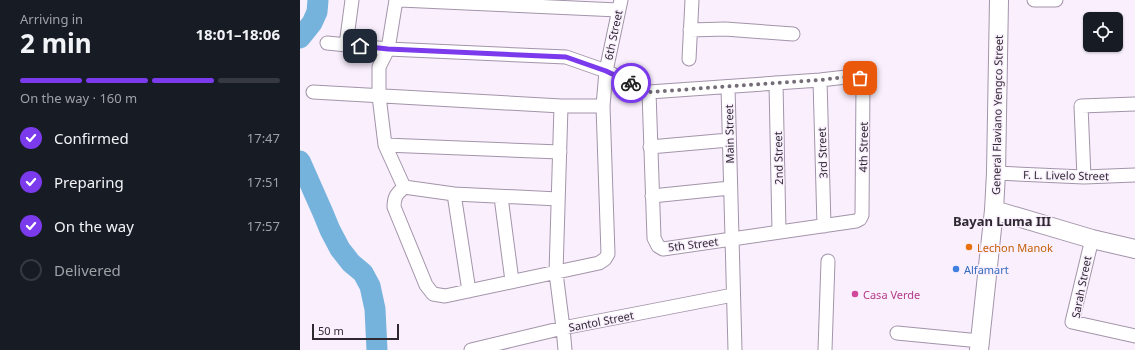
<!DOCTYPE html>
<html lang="en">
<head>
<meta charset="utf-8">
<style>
	:root { --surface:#171b24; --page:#242831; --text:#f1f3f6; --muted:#9ea1a6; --line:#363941; --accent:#7c3aed }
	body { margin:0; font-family:"Noto Sans",sans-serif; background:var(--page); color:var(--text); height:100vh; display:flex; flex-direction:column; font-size:15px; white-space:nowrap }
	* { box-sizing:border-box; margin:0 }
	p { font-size:13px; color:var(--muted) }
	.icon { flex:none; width:22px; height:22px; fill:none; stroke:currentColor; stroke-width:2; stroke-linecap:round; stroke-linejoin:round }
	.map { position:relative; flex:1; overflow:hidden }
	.details { display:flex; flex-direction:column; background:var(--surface); width:300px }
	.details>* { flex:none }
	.buttons { position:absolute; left:783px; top:12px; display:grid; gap:8px }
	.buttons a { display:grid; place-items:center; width:40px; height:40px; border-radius:6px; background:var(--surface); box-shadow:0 1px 3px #0004; font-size:20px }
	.scale { position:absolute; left:12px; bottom:10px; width:87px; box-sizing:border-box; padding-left:4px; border:2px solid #2e2831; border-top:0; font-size:11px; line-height:14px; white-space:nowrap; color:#2e2831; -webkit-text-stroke:3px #f9effd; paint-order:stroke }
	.pin { position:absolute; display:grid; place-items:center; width:34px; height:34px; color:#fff; margin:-17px; border-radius:8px; box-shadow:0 2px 6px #0006 }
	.courier { position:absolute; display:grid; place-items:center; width:40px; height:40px; margin:-20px; border:3px solid #7c3aed; border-radius:50%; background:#fff; color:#222; box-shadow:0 1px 5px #0007 }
	.head em { font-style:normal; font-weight:700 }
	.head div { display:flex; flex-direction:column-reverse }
	.head { display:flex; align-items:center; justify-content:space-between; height:68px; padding:0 20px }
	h1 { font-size:26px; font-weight:700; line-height:30px }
	.bar { display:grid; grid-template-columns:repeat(4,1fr); gap:6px 4px; align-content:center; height:48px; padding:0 20px }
	.bar i { height:5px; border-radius:3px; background:var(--line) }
	.bar .selected { background:var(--accent) }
	.bar p { grid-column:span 4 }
	ol { padding:0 20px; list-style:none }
	li { display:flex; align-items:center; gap:12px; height:44px }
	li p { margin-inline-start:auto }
	li .icon { padding:4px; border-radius:50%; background:var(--accent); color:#fff; stroke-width:4 }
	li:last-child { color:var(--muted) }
	li i { width:22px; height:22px; border:2px solid var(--line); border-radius:50% }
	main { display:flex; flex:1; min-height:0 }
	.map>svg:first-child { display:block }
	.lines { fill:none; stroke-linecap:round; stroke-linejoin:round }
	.river { stroke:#75b3dd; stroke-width:21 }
	.street-casing { stroke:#a394aa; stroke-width:15 }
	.secondary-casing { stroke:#a394aa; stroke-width:20 }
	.street { stroke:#fff; stroke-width:13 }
	.secondary { stroke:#fff; stroke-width:18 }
	.done { stroke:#756e78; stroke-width:4; stroke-dasharray:0 7.2 }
	.route { stroke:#7c3aed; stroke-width:5 }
	.food-dot { fill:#e8710a; stroke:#f9effd; stroke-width:1.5 }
	.shop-dot { fill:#3f7fe0; stroke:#f9effd; stroke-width:1.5 }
	.hotel-dot { fill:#d1479c; stroke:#f9effd; stroke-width:1.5 }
	.labels { text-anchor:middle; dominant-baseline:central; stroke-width:3; stroke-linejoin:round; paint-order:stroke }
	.street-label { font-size:11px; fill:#2e2831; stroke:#f9effd }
	.food-label { font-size:11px; fill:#c56008; stroke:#f9effd; text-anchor:start }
	.shop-label { font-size:11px; fill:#366cbe; stroke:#f9effd; text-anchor:start }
	.hotel-label { font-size:11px; fill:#b23c85; stroke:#f9effd; text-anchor:start }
	.quarter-label { font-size:13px; font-weight:bold; fill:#2e2831; stroke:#f9effd }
</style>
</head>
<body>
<main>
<section class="details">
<div class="head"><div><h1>2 min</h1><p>Arriving in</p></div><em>18:01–18:06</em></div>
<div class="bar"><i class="selected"></i><i class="selected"></i><i class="selected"></i><i></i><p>On the way · 160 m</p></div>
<ol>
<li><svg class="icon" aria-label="check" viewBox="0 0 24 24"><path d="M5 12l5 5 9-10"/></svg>Confirmed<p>17:47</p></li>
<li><svg class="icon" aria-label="check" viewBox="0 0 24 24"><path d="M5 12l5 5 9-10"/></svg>Preparing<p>17:51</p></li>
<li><svg class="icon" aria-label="check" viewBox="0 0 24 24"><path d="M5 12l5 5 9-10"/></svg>On the way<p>17:57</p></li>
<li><i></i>Delivered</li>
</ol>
</section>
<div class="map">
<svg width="835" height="350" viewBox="0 0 835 350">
	<rect width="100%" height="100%" fill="#f9effd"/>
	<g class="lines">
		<path class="river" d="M0 38 12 23 17 12 18 0
			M0 161 23 213 30 230 40 249 51 263 63 273 70 286 75 309 77 350"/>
		<g class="street-casing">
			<path id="street" d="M96 0 88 49 79 67V96L85 145 104 187 154 194 258 199
				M100 0 318 10
				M734 0H756
				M390 30 425 29 493 34
				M27 43 88 49 266 57 306 71 349 92 520 80 555 76 560 78 563 84 562 215 560 219 556 221 363 249 358 246 354 238 349 92
				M46 45 52 0
				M389 59 392 0
				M520 80 524 226
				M476 83 479 232
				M428 87 435 350
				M13 92 261 106H303
				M261 106 256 273 263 328 265 350
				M85 145 260 152
				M350 147 429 140
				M696 173 784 177 835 175
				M784 177 781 106 835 104
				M104 187C97 194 94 196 94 207L126 285 133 294 145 296 299 263 305 259 308 254 303 106 306 71 321 0
				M154 194 169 291
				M352 196 430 188
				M201 197 212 281
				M792 239 772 322 835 336
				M597 333 680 341
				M171 350 263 328 433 295
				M525 350 528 261"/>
		</g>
		<g class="secondary-casing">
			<path id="secondary" d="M694 210 792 239 835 249
				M679 350 694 210 696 173 699 0"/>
		</g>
		<use href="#street" class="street"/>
		<use href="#secondary" class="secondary"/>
	</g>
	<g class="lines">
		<path class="done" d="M331 83 349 92 520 80 555 76 560 78"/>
		<path class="route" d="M60 46 88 49 266 57 306 71 331 83"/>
	</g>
	<circle class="food-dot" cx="669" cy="247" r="4"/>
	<circle class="shop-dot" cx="656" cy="269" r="4"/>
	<circle class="hotel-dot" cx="555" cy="294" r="4"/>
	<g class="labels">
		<g class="street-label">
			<text transform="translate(313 35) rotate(-78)">6th Street</text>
			<text transform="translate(697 115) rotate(-89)">General Flaviano Yengco Street</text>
			<text transform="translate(429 134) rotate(-91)">Main Street</text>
			<text transform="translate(563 147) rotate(-89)">4th Street</text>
			<text transform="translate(522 153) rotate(-92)">3rd Street</text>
			<text transform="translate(478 158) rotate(-91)">2nd Street</text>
			<text transform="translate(766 175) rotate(1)">F. L. Livelo Street</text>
			<text transform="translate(393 244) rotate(-7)">5th Street</text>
			<text transform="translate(781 287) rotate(-79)">Sarah Street</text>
			<text transform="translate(301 321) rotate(-11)">Santol Street</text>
		</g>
		<g class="food-label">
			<text x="677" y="247">Lechon Manok</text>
		</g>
		<g class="shop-label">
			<text x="664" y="269">Alfamart</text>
		</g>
		<g class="hotel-label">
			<text x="563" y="294">Casa Verde</text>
		</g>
		<g class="quarter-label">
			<text x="702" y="221">Bayan Luma III</text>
		</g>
	</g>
</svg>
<div class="buttons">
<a><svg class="icon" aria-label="locate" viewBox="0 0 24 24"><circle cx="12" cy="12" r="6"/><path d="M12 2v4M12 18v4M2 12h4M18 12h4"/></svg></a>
</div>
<div class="scale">50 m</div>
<div class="pin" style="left:560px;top:78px;background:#ea580c"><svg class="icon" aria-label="bag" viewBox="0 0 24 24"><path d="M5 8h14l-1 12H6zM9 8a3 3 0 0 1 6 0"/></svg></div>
<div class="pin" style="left:60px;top:46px;background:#1f2937"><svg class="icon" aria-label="home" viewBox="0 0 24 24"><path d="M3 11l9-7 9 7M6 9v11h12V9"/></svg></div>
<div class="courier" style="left:331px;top:83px"><svg class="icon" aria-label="bike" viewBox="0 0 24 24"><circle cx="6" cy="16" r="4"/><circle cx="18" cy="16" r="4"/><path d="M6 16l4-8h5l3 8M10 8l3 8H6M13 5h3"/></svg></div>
</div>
</main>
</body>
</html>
